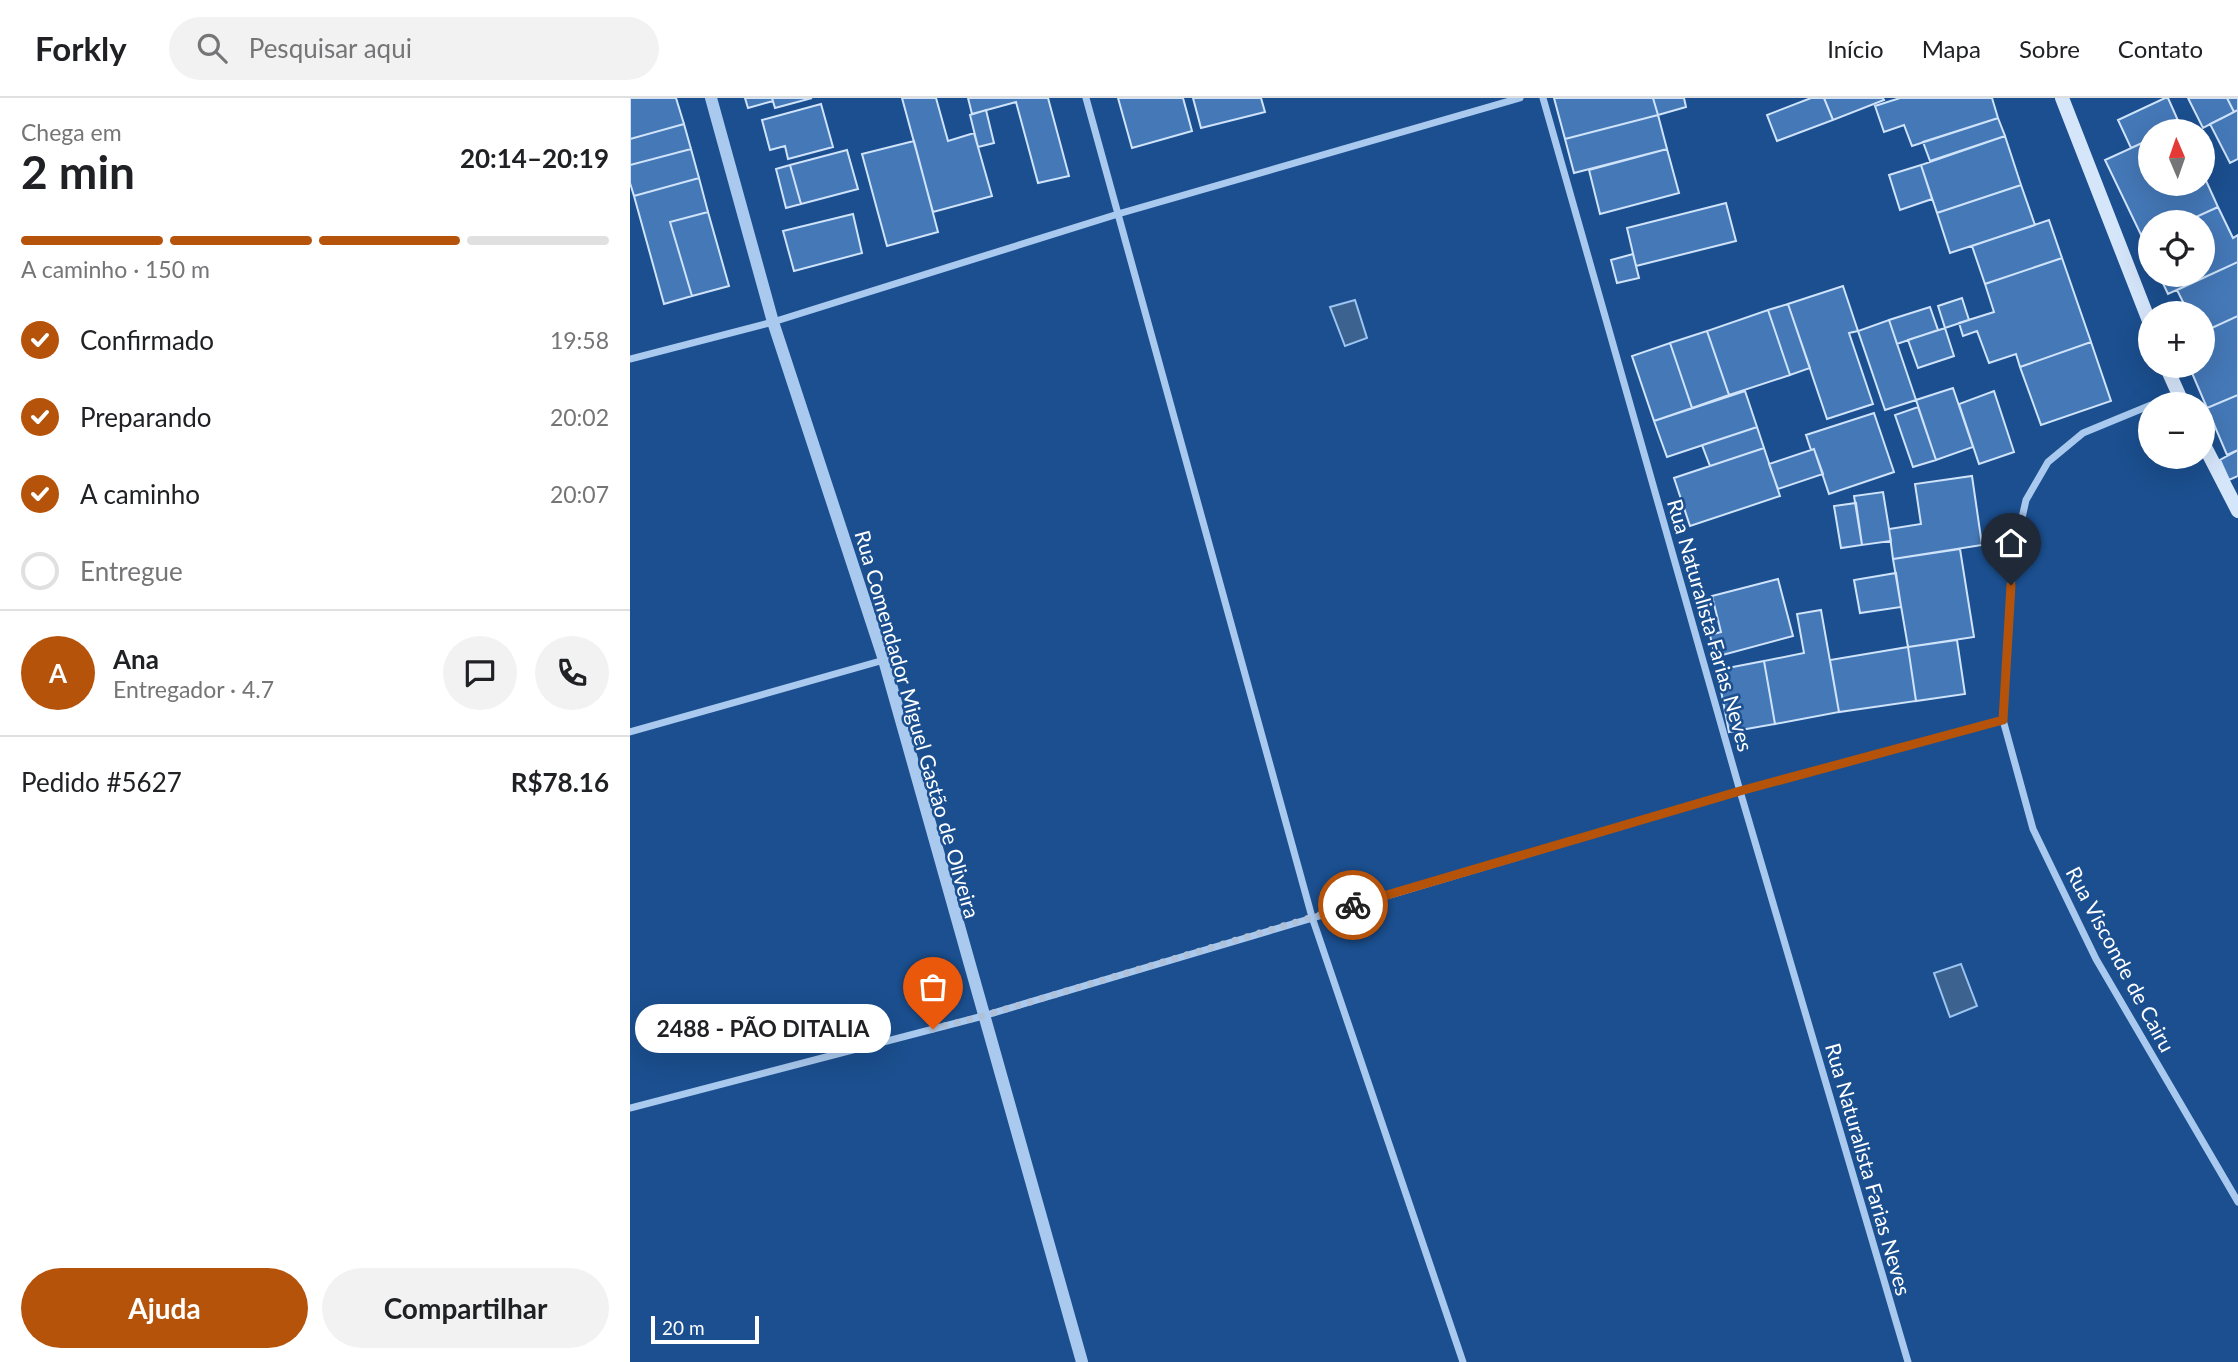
<!DOCTYPE html>
<html lang="pt">
<head>
<meta charset="utf-8">
<style>
	:root { --surface:#fff; --page:#f2f2f2; --text:#202124; --muted:#757577; --line:#e0e0e0; --accent:#b45309 }
	body { margin:0; font-family:Lato,sans-serif; background:var(--page); color:var(--text); height:100vh; display:flex; flex-direction:column; font-size:26px; white-space:nowrap }
	* { box-sizing:border-box; margin:0 }
	p { font-size:23px; color:var(--muted) }
	.icon { flex:none; width:38px; height:38px; fill:none; stroke:currentColor; stroke-width:2; stroke-linecap:round; stroke-linejoin:round }
	.map { position:relative; flex:1; overflow:hidden }
	.side { display:flex; flex-direction:column; background:var(--surface); width:630px }
	.side>* { flex:none }
	.needle { width:46px; rotate:358deg }
	.controls { position:absolute; left:1508px; top:21px; display:grid; gap:14px }
	.controls a { display:grid; place-items:center; width:77px; height:77px; border-radius:50%; background:var(--surface); box-shadow:0 7px 28px #0002; font-size:35px }
	.scale { position:absolute; left:21px; bottom:18px; width:108px; box-sizing:border-box; padding-left:7px; border:4px solid #fff; border-top:0; font-size:19px; line-height:24px; white-space:nowrap; color:#fff; -webkit-text-stroke:5px #1b4f8f; paint-order:stroke }
	.pin { position:absolute; display:grid; place-items:center; width:60px; height:60px; color:#fff; margin:-72px -30px; border-radius:50% 50% 50% 0; rotate:-45deg; box-shadow:0 0 7px #0007 }
	.pin .icon { rotate:45deg }
	.courier { position:absolute; display:grid; place-items:center; width:70px; height:70px; margin:-35px; border:5px solid #b45309; border-radius:50%; background:#fff; color:#222; box-shadow:0 2px 9px #0007 }
	.bubble { position:absolute; height:49px; border-radius:24px; background:var(--surface); box-shadow:0 7px 28px #0002; font-size:23px; font-weight:700; line-height:49px; text-align:center }
	.summary em { font-style:normal; font-weight:700 }
	.summary div { display:flex; flex-direction:column-reverse }
	.summary { display:flex; align-items:center; justify-content:space-between; height:119px; padding:0 21px }
	h1 { font-size:46px; font-weight:700; line-height:52px }
	.bar { display:grid; grid-template-columns:repeat(4,1fr); gap:10px 7px; align-content:center; height:84px; padding:0 21px }
	.bar i { height:9px; border-radius:5px; background:var(--line) }
	.bar .current { background:var(--accent) }
	.bar p { grid-column:span 4 }
	.line { display:flex; align-items:center; gap:18px; padding:0 21px; border-top:2px solid var(--line) }
	.line div { flex:1 }
	.round { display:grid; place-items:center; flex:none; width:74px; height:74px; border-radius:37px; background:var(--page) }
	ol { padding:0 21px; list-style:none }
	li { display:flex; align-items:center; gap:21px; height:77px }
	li p { margin-inline-start:auto }
	li .icon { padding:7px; border-radius:50%; background:var(--accent); color:#fff; stroke-width:4 }
	li:last-child { color:var(--muted) }
	li i { width:38px; height:38px; border:4px solid var(--line); border-radius:50% }
	.primary-button { display:flex; gap:14px; margin-top:auto; padding:14px 21px }
	.primary-button a { flex:1; height:80px; border-radius:42px; background:var(--accent); color:#fff; font-size:28px; font-weight:700; line-height:80px; text-align:center }
	.primary-button a+a { background:var(--page); color:var(--text) }
	header { display:flex; align-items:center; gap:42px; box-sizing:border-box; height:98px; padding:0 35px; background:var(--surface); border-bottom:2px solid var(--line) }
	header strong { font-size:33px }
	nav { display:flex; gap:38px; margin-inline-start:auto; font-size:24px }
	.search { width:490px; height:63px; background:var(--page); display:flex; align-items:center; gap:18px; box-sizing:border-box; padding:0 24px; border-radius:38px; color:var(--muted); font-size:26px }
	main { display:flex; flex:1; min-height:0 }
	.map>svg:first-child { display:block }
	.water { fill:#3c6290; stroke:#9cc4f0; stroke-width:2 }
	.building { fill:#4478b7; stroke:#cfe3fa; stroke-width:2 }
	.lines { fill:none; stroke-linecap:round; stroke-linejoin:round }
	.minor { stroke:#a9c9ee; stroke-width:7 }
	.tertiary { stroke:#a9c9ee; stroke-width:12 }
	.secondary { stroke:#d6e6fa; stroke-width:14 }
	.done { stroke:#afc1d8; stroke-width:7; stroke-dasharray:0 12.6 }
	.route { stroke:#b45309; stroke-width:9 }
	.labels { text-anchor:middle; dominant-baseline:central; stroke-width:5; stroke-linejoin:round; paint-order:stroke }
	.street-label { font-size:21px; fill:#fff; stroke:#1b4f8f }
</style>
</head>
<body>
<header>
<strong>Forkly</strong>
<div class="search"><svg class="icon" aria-label="search" viewBox="0 0 24 24"><circle cx="10" cy="10" r="6"/><path d="M15 15l6 6"/></svg>Pesquisar aqui</div>
<nav><a>Início</a><a>Mapa</a><a>Sobre</a><a>Contato</a></nav>
</header>
<main>
<section class="side">
<div class="summary"><div><h1>2 min</h1><p>Chega em</p></div><em>20:14–20:19</em></div>
<div class="bar"><i class="current"></i><i class="current"></i><i class="current"></i><i></i><p>A caminho · 150 m</p></div>
<ol>
<li><svg class="icon" aria-label="check" viewBox="0 0 24 24"><path d="M5 12l5 5 9-10"/></svg>Confirmado<p>19:58</p></li>
<li><svg class="icon" aria-label="check" viewBox="0 0 24 24"><path d="M5 12l5 5 9-10"/></svg>Preparando<p>20:02</p></li>
<li><svg class="icon" aria-label="check" viewBox="0 0 24 24"><path d="M5 12l5 5 9-10"/></svg>A caminho<p>20:07</p></li>
<li><i></i>Entregue</li>
</ol>
<div class="line" style="height:126px"><b class="round" style="background:var(--accent);color:#fff">A</b><div><b>Ana</b><p>Entregador · 4.7</p></div><a class="round"><svg class="icon" aria-label="chat" viewBox="0 0 24 24"><path d="M4 5h16v11H9l-5 4z"/></svg></a><a class="round"><svg class="icon" aria-label="phone" viewBox="0 0 24 24"><path d="M5 4h4l2 5-3 2q2 4 5 5l2-3 5 2v4C11 20 4 13 5 4z"/></svg></a></div>
<div class="line" style="height:91px"><div>Pedido #5627</div><b>R$78.16</b></div>
<div class="primary-button"><a>Ajuda</a><a>Compartilhar</a></div>
</section>
<div class="map">
<svg width="1608" height="1264" viewBox="0 0 1608 1264">
	<rect width="100%" height="100%" fill="#1b4f8f"/>
	<path class="water" d="M725 202 737 240 715 248 700 209Z
		M1331 866 1347 908 1320 919 1304 875Z"/>
	<path class="building" d="M0 0H46L54 26 0 41Z
		M115 0H142L143 3 118 10Z
		M142 0H182L145 10Z
		M272 0H306L318 43 344 35 362 98 303 114Z
		M338 0H418L439 78 408 85 386 4 342 16Z
		M488 0H553L562 33 502 50Z
		M563 0H631L635 14 571 30Z
		M924 0H1023L1028 17 935 41Z
		M1023 0H1054L1056 9 1028 17Z
		M1181 0H1194L1203 22 1147 43 1137 17Z
		M1194 0H1253L1254 2 1203 22Z
		M1270 0H1362L1368 20 1282 48 1274 27 1254 34 1245 8Z
		M1535 0H1538L1550 27 1537 33H1521V41L1501 50 1488 22Z
		M1558 0H1597L1604 14 1573 30Z
		M1597 0H1608V12L1604 14Z
		M191 6 203 49 158 61 155 48 140 52 132 22Z
		M356 12 364 45 348 49 340 17Z
		M1608 12V61L1600 65 1580 26Z
		M1028 17 1037 51 944 75 935 41Z
		M1368 20 1375 38 1300 63 1293 44Z
		M54 26 61 51 0 67V41Z
		M1375 38 1391 87 1307 115 1291 67Z
		M1521 41V86H1573V76L1588 109 1555 124H1521V140L1514 143 1475 62Z
		M284 43 308 134 257 148 232 56Z
		M61 51 69 80 4 98 0 85V67Z
		M1037 51 1049 95 970 116 959 72Z
		M217 52 228 91 171 106 160 67Z
		M160 67 171 106 156 110 146 71Z
		M1291 67 1302 101 1270 112 1259 77Z
		M69 80 78 114 40 124 62 198 34 206 4 98Z
		M1391 87 1405 127 1320 155 1307 115Z
		M1096 105 1106 143 1006 168 997 130Z
		M1588 109 1603 140 1608 137V164L1538 196 1529 177H1573V124H1555Z
		M78 114 99 188 62 198 40 124Z
		M223 116 232 155 164 173 153 133Z
		M1419 122 1432 160 1355 186 1342 148Z
		M1003 156 1009 180 987 185 981 162Z
		M1432 160 1461 244 1390 269 1386 256 1359 265 1347 233 1333 238 1329 225 1364 214 1355 186Z
		M1608 164V218L1573 234V215H1539L1555 208 1547 192Z
		M1213 188 1228 233 1219 235 1243 306 1197 321 1158 206Z
		M1332 200 1339 222 1315 230 1308 208Z
		M1158 206 1180 270 1160 277 1138 212Z
		M1300 209 1308 232 1267 246 1259 222Z
		M1138 212 1160 277 1099 297 1077 233Z
		M1608 218V297L1577 310 1559 268H1573V234Z
		M1259 222 1286 302 1255 312 1228 233Z
		M1315 230 1324 258 1288 270 1278 242Z
		M1077 233 1099 297 1062 310 1040 245Z
		M1461 244 1481 303 1411 327 1390 269Z
		M1040 245 1062 310 1024 323 1002 258Z
		M1323 290 1343 349 1306 362 1286 302Z
		M1115 293 1127 329 1037 359 1024 323Z
		M1364 293 1384 354 1349 366 1329 306Z
		M1608 297V352L1597 357 1577 310Z
		M1288 309 1306 362 1283 369 1265 317Z
		M1244 315 1264 374 1199 396 1184 351 1181 352 1176 337Z
		M1127 329 1134 350 1080 368 1072 347Z
		M1134 350 1150 398 1060 428 1044 380Z
		M1184 351 1193 376 1148 391 1139 366Z
		M1608 352V378L1599 382 1590 362Z
		M1342 378 1352 447 1263 461 1259 431 1291 426 1285 386Z
		M1253 394 1261 443 1232 447 1224 398Z
		M1226 405 1232 447 1211 450 1204 408Z
		M1330 451 1344 539 1278 549 1263 461Z
		M1266 475 1271 509 1230 515 1224 482Z
		M1148 481 1163 538 1085 559 1080 537 1091 534 1082 498Z
		M1191 512 1209 614 1145 626 1134 563 1174 555 1167 516Z
		M1327 542 1335 596 1286 603 1278 549Z
		M1278 549 1286 603 1209 614 1200 562Z
		M1134 563 1145 626 1099 634 1087 572Z"/>
	<g class="lines">
		<path class="minor" d="M456 0 682 819 833 1264
			M913 0 1110 693 1278 1264
			M0 261 143 224 488 116 890 0
			M1523 306 1548 296
			M1521 307 1453 335 1418 364 1396 402 1383 460 1373 622 1403 731 1466 861 1608 1104
			M0 634 254 562
			M0 1010 353 918 1110 693 1373 622"/>
		<path class="tertiary" d="M81 0 143 224 254 562 452 1264"/>
		<path class="secondary" d="M1432 0 1521 228
			M1536 268 1553 306
			M1573 345 1608 413"/>
	</g>
	<g class="lines">
		<path class="done" d="M303 931 353 918 723 807"/>
		<path class="route" d="M723 807 1110 693 1373 622 1381 487"/>
	</g>
	<g class="labels">
		<g class="street-label">
			<text transform="translate(1081 527) rotate(74)">Rua Naturalista Farias Neves</text>
			<text transform="translate(288 626) rotate(74)">Rua Comendador Miguel Gastão de Oliveira</text>
			<text transform="translate(1491 861) rotate(62)">Rua Visconde de Cairu</text>
			<text transform="translate(1239 1071) rotate(74)">Rua Naturalista Farias Neves</text>
		</g>
	</g>
</svg>
<div class="controls">
<a><svg class="needle" viewBox="-14 -14 28 28"><path d="M0-13l5 13h-10z" fill="#e53935"/><path d="M0 13l5-13h-10z" fill="#757577"/></svg></a>
<a><svg class="icon" aria-label="locate" viewBox="0 0 24 24"><circle cx="12" cy="12" r="6"/><path d="M12 2v4M12 18v4M2 12h4M18 12h4"/></svg></a>
<a>+</a>
<a>−</a>
</div>
<div class="scale">20 m</div>
<div class="pin" style="left:303px;top:931px;background:#ea580c"><svg class="icon" aria-label="bag" viewBox="0 0 24 24"><path d="M5 8h14l-1 12H6zM9 8a3 3 0 0 1 6 0"/></svg></div>
<div class="pin" style="left:1381px;top:487px;background:#1f2937"><svg class="icon" aria-label="home" viewBox="0 0 24 24"><path d="M3 11l9-7 9 7M6 9v11h12V9"/></svg></div>
<div class="courier" style="left:723px;top:807px"><svg class="icon" aria-label="bike" viewBox="0 0 24 24"><circle cx="6" cy="16" r="4"/><circle cx="18" cy="16" r="4"/><path d="M6 16l4-8h5l3 8M10 8l3 8H6M13 5h3"/></svg></div>
<div class="bubble" style="left:5px;top:906px;width:256px">2488 - PÃO DITALIA</div>
</div>
</main>
</body>
</html>
